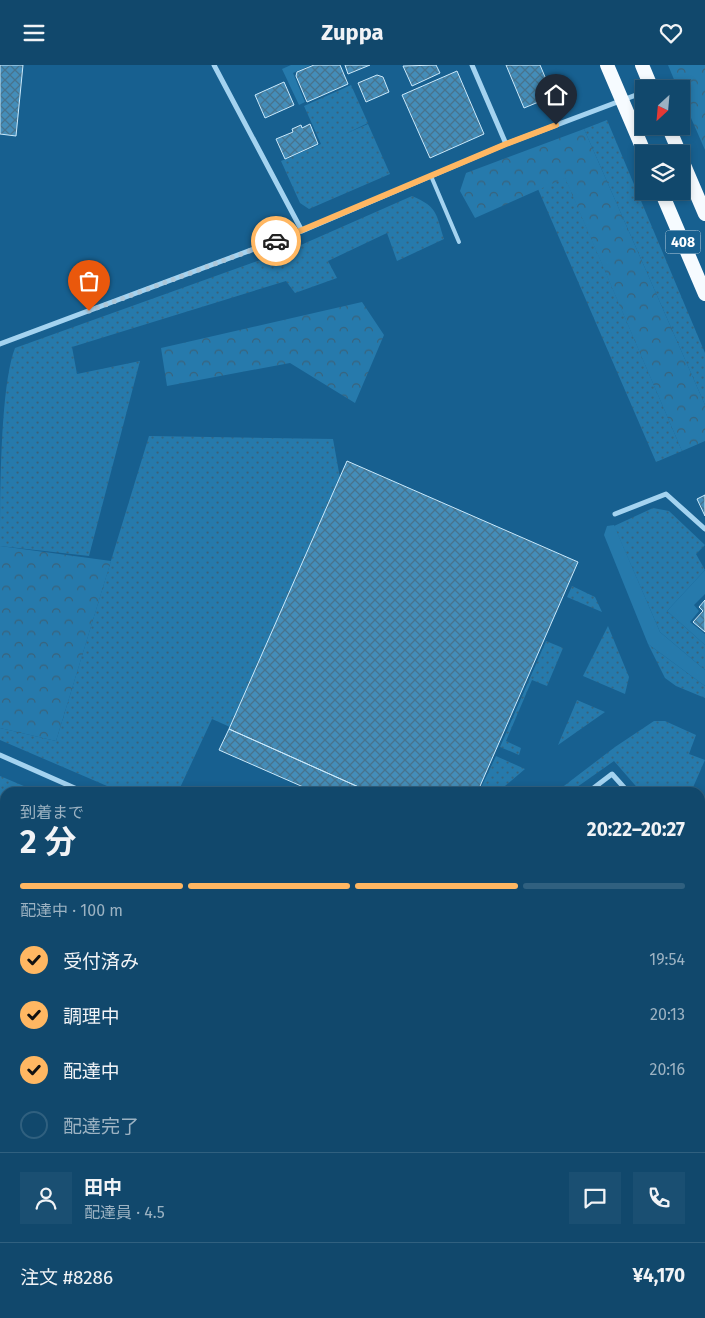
<!DOCTYPE html>
<html lang="ja">
<head>
<meta charset="utf-8">
<style>
	:root { --surface:#11486c; --page:#1a4f72; --text:#f1f3f6; --muted:#9cb2c2; --line:#30607f; --accent:#ffb762 }
	body { margin:0; font-family:"Fira Sans","Noto Sans JP",sans-serif; background:var(--page); color:var(--text); height:100vh; display:flex; flex-direction:column; font-size:19px; white-space:nowrap }
	* { box-sizing:border-box; margin:0 }
	p { font-size:16px; color:var(--muted) }
	.icon { flex:none; width:28px; height:28px; fill:none; stroke:currentColor; stroke-width:2; stroke-linecap:round; stroke-linejoin:round }
	.map { position:relative; flex:1; overflow:hidden }
	.side { position:absolute; left:0px; top:722px; width:705px; height:531px; display:flex; flex-direction:column; background:var(--surface); border-radius:15px 15px 0 0; box-shadow:0 2px 8px #0003,0 0 0 1px var(--line) }
	.side>* { flex:none }
	.needle { width:32px; rotate:206deg }
	.fabs { position:absolute; left:635px; top:15px; display:grid; gap:10px }
	.fabs a { display:grid; place-items:center; width:55px; height:55px; border-radius:0px; background:var(--surface); box-shadow:0 2px 8px #0003,0 0 0 1px var(--line); font-size:25px }
	.pin { position:absolute; display:grid; place-items:center; width:42px; height:42px; color:#fff; margin:-51px -21px; border-radius:50% 50% 50% 0; rotate:-45deg; box-shadow:0 0 5px #0007 }
	.pin .icon { rotate:45deg }
	.courier { position:absolute; display:grid; place-items:center; width:50px; height:50px; margin:-25px; border:4px solid #ffb762; border-radius:50%; background:#fff; color:#222; box-shadow:0 1px 6px #0007 }
	.head em { font-style:normal; font-weight:700 }
	.head div { display:flex; flex-direction:column-reverse }
	.head { display:flex; align-items:center; justify-content:space-between; height:85px; padding:0 20px }
	h1 { font-size:32px; font-weight:700; line-height:38px }
	.bar { display:grid; grid-template-columns:repeat(4,1fr); gap:8px 5px; align-content:center; height:60px; padding:0 20px }
	.bar i { height:6px; border-radius:4px; background:var(--line) }
	.bar .on { background:var(--accent) }
	.bar p { grid-column:span 4 }
	.line { display:flex; align-items:center; gap:12px; padding:0 20px; border-top:1px solid var(--line) }
	.line div { flex:1 }
	.round { display:grid; place-items:center; flex:none; width:52px; height:52px; border-radius:0px; background:var(--page) }
	ol { padding:0 20px; list-style:none }
	li { display:flex; align-items:center; gap:15px; height:55px }
	li p { margin-inline-start:auto }
	li .icon { padding:5px; border-radius:50%; background:var(--accent); color:#111; stroke-width:4 }
	li:last-child { color:var(--muted) }
	li i { width:28px; height:28px; border:2px solid var(--line); border-radius:50% }
	header { display:flex; justify-content:space-between; align-items:center; height:65px; padding:0 20px; background:var(--surface); font-size:22px; font-weight:700 }
	.map>svg:first-child { display:block }
	.grass { fill:url(#grass-dots) }
	.forest { fill:url(#forest-crowns) }
	.garden { fill:#267aac }
	.water { fill:url(#water-rules); stroke:#96d1f2 }
	.building { fill:url(#building-cross-hatch); stroke:#cae9fb }
	.lines { fill:none; stroke-linecap:round; stroke-linejoin:round }
	.service { stroke:#a4d3f0; stroke-width:4 }
	.minor { stroke:#a4d3f0; stroke-width:5 }
	.tertiary { stroke:#a4d3f0; stroke-width:9 }
	.trunk { stroke:#f6fbff; stroke-width:14 }
	.done { stroke:#aec7d8; stroke-width:5; stroke-dasharray:0 9 }
	.route { stroke:#ffb762; stroke-width:6 }
	.labels { text-anchor:middle; dominant-baseline:central; stroke-width:4; stroke-linejoin:round; paint-order:stroke }
	.shield { fill:#176090; stroke:#b9cfde; stroke-width:1 }
	.shield-label { font-size:14px; font-weight:bold; fill:#fff }
</style>
</head>
<body>
<header><svg class="icon" aria-label="menu" viewBox="0 0 24 24"><path d="M4 6h16M4 12h16M4 18h16"/></svg>Zuppa<svg class="icon" aria-label="heart" viewBox="0 0 24 24"><path d="M12 20l-8-8c-3-5 5-10 8-4 3-6 11-1 8 4z"/></svg></header>
<div class="map">
<svg width="705" height="1253" viewBox="0 0 705 1253">
	<defs>
		<pattern id="grass-dots" width="8" height="8" patternUnits="userSpaceOnUse" patternTransform="scale(1.25)"><rect width="8" height="8" fill="#267aac"/><path d="M2 2h.1M6 6h.1" fill="none" stroke="#39637c" stroke-width="1.8" stroke-linecap="round"/></pattern>
		<pattern id="forest-crowns" width="20" height="18" patternUnits="userSpaceOnUse" patternTransform="scale(1.25)"><rect width="20" height="18" fill="#267aac"/><path d="M2 6a3 3 0 1 1 6 0M12 15a3 3 0 1 1 6 0" fill="none" stroke="#39637c"/></pattern>
		<pattern id="water-rules" width="6" height="5" patternUnits="userSpaceOnUse" patternTransform="scale(1.25)"><rect width="6" height="5" fill="#4f83a4"/><path d="M0 2.5h6" fill="none" stroke="#4e6a7c"/></pattern>
		<pattern id="building-cross-hatch" width="8" height="8" patternUnits="userSpaceOnUse" patternTransform="scale(1.25)"><rect width="8" height="8" fill="#448db9"/><path d="M0 0l8 8M0 8l8-8" fill="none" stroke="#47738d"/></pattern>
	</defs>
	<rect width="100%" height="100%" fill="#176090"/>
	<path class="grass" d="M351 20 368 58 345 69 368 59 390 109 309 144 300 138 281 96 321 79 304 41Z
		M607 55 705 288V340L584 64Z
		M565 112 682 386 656 397 538 124Z
		M412 131C438 142 436 149 444 174L397 196 387 168 328 196 337 213 295 228 286 216 72 282 77 309 140 296 89 491 0 481C0 433 0 321 15 283L294 183Z
		M149 371 333 374 340 413 230 662 212 654 178 727H121L0 675V663L56 676Z
		M653 443 669 446 705 480 696 489 705 505 667 546 705 580V605L660 567 614 461Z
		M572 521 595 532 602 547 567 532Z
		M608 561 629 612 625 629 583 611Z
		M546 576 563 583 547 621 532 615 506 676 521 683 519 690 500 682Z
		M648 579 705 621V633L676 621 665 613Z
		M577 635 605 647 558 680Z
		M654 656H665L696 670 689 689 705 695 691 727H641L614 696 570 727H556L615 682Z
		M496 691 525 704 498 727H479Z
		M0 711 38 727 5 728V913L0 911Z
		M705 781V834L700 845V791Z
		M705 907V973L700 984V918Z
		M0 1121 5 1122V1249H14L10 1253H0Z
		M590 1249H693L700 1253H588Z"/>
	<path class="forest" d="M668 0H705V85L681 30V24H678Z
		M584 64 705 340V376L682 386 565 113 475 153 460 126 466 108Z
		M362 237 384 270 355 338 290 298 167 321 161 283Z
		M0 481 111 496 56 676 0 663Z
		M213 1249H367L363 1253H208Z"/>
	<path class="garden" d="M291 0H311L293 8 305 37 299 40 282 4Z
		M614 460 660 567 705 605V621L648 579 604 470 607 461Z
		M705 505V529L694 540 699 546 690 557 705 569V580L667 546Z"/>
	<path class="water" d="M705 834V907L700 918V845Z"/>
	<path class="building" d="M0 0H23L16 71 0 69Z
		M314 0H340L348 19 307 37 296 11 297 7Z
		M345 0H370L348 9Z
		M436 0 440 8 412 21 403 1Z
		M506 0H540L553 31 524 43Z
		M457 6 484 69 430 93 402 30Z
		M377 10 383 12 389 27 366 37 358 18Z
		M284 17 294 40 265 53 255 30Z
		M310 59 318 79 285 94 276 74 293 67 292 64 301 60 302 63Z
		M347 396 578 497 477 728H372L229 664Z
		M705 430V451L697 434Z
		M705 535V567L693 557 703 546 699 542Z
		M229 664 372 728H317L219 685Z"/>
	<g class="lines">
		<path class="service" d="M431 111 459 177"/>
		<path class="minor" d="M214 0 302 166
			M472 0 506 79
			M0 279 302 166 506 79 644 27
			M615 449 666 429 705 464
			M0 690 86 728
			M587 728 612 709 629 728
			M567 1249 575 1253
			M488 1253 490 1249"/>
		<path class="tertiary" d="M700 756 705 744"/>
		<path class="trunk" d="M607 0 645 89
			M642 0 652 24
			M668 61 680 89
			M681 93 705 149
			M661 126 705 229"/>
	</g>
	<g class="lines">
		<path class="done" d="M89 246 276 176"/>
		<path class="route" d="M276 176 506 79 556 60"/>
	</g>
	<g class="labels">
		<rect class="shield" x="665.5" y="165.5" width="35" height="23" rx="4"/>
		<g class="shield-label">
			<text x="683" y="177">408</text>
		</g>
	</g>
</svg>
<div class="fabs">
<a><svg class="needle" viewBox="-14 -14 28 28"><path d="M0-13l5 13h-10z" fill="#e53935"/><path d="M0 13l5-13h-10z" fill="#9cb2c2"/></svg></a>
<a><svg class="icon" aria-label="layers" viewBox="0 0 24 24"><path d="M12 4l9 5-9 5-9-5zM3 14l9 5 9-5"/></svg></a>
</div>
<div class="pin" style="left:89px;top:246px;background:#ea580c"><svg class="icon" aria-label="bag" viewBox="0 0 24 24"><path d="M5 8h14l-1 12H6zM9 8a3 3 0 0 1 6 0"/></svg></div>
<div class="pin" style="left:556px;top:60px;background:#1f2937"><svg class="icon" aria-label="home" viewBox="0 0 24 24"><path d="M3 11l9-7 9 7M6 9v11h12V9"/></svg></div>
<div class="courier" style="left:276px;top:176px"><svg class="icon" aria-label="car" viewBox="0 0 24 24"><path d="M5 17H2v-5l4-1 3-4h7l3 4 3 1v5h-3M9 17h6M6 11h13"/><circle cx="7" cy="17" r="2"/><circle cx="17" cy="17" r="2"/></svg></div>
<section class="side">
<div class="head"><div><h1>2 分</h1><p>到着まで</p></div><em>20:22–20:27</em></div>
<div class="bar"><i class="on"></i><i class="on"></i><i class="on"></i><i></i><p>配達中 · 100 m</p></div>
<ol>
<li><svg class="icon" aria-label="check" viewBox="0 0 24 24"><path d="M5 12l5 5 9-10"/></svg>受付済み<p>19:54</p></li>
<li><svg class="icon" aria-label="check" viewBox="0 0 24 24"><path d="M5 12l5 5 9-10"/></svg>調理中<p>20:13</p></li>
<li><svg class="icon" aria-label="check" viewBox="0 0 24 24"><path d="M5 12l5 5 9-10"/></svg>配達中<p>20:16</p></li>
<li><i></i>配達完了</li>
</ol>
<div class="line" style="height:90px"><a class="round"><svg class="icon" aria-label="person" viewBox="0 0 24 24"><circle cx="12" cy="8" r="4"/><path d="M4 21q1-7 8-7t8 7"/></svg></a><div><b>田中</b><p>配達員 · 4.5</p></div><a class="round"><svg class="icon" aria-label="chat" viewBox="0 0 24 24"><path d="M4 5h16v11H9l-5 4z"/></svg></a><a class="round"><svg class="icon" aria-label="phone" viewBox="0 0 24 24"><path d="M5 4h4l2 5-3 2q2 4 5 5l2-3 5 2v4C11 20 4 13 5 4z"/></svg></a></div>
<div class="line" style="height:65px"><div>注文 #8286</div><b>¥4,170</b></div>
</section>
</div>
</body>
</html>
